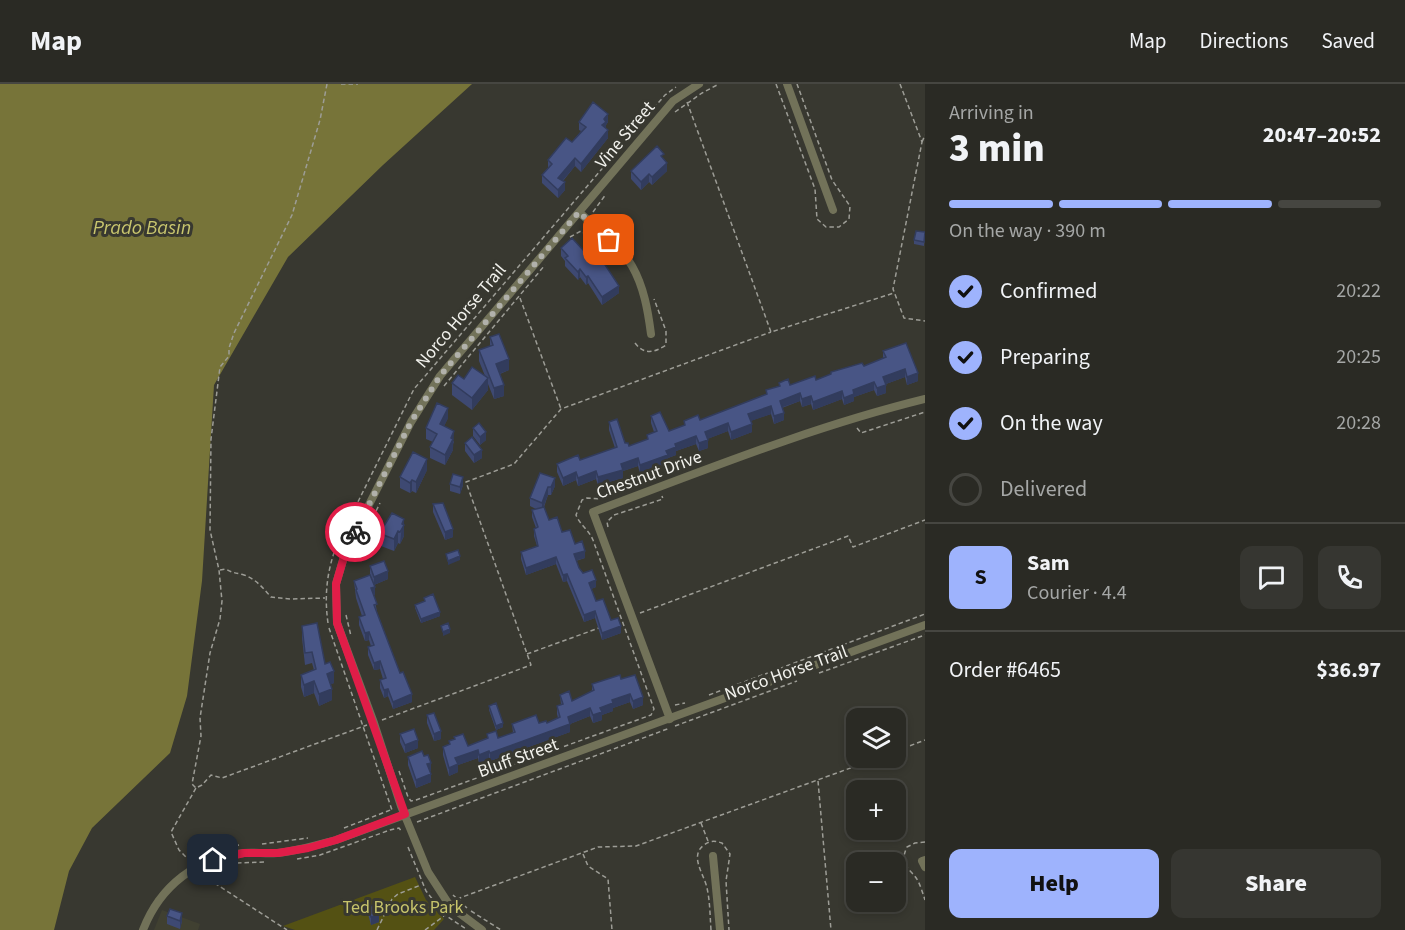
<!DOCTYPE html>
<html lang="en">
<head>
<meta charset="utf-8">
<style>
	:root { --surface:#2a2a24; --page:#363631; --text:#f1f3f6; --muted:#a5a7a6; --line:#464641; --accent:#9eb3fd }
	body { margin:0; font-family:"Source Sans 3",sans-serif; background:var(--page); color:var(--text); height:100vh; display:flex; flex-direction:column; font-size:22px; white-space:nowrap }
	* { box-sizing:border-box; margin:0 }
	p { font-size:20px; color:var(--muted) }
	.icon { flex:none; width:33px; height:33px; fill:none; stroke:currentColor; stroke-width:2; stroke-linecap:round; stroke-linejoin:round }
	.map { position:relative; flex:1; overflow:hidden }
	.drawer { display:flex; flex-direction:column; background:var(--surface); width:480px }
	.drawer>* { flex:none }
	.controls { position:absolute; left:846px; top:624px; display:grid; gap:12px }
	.controls a { display:grid; place-items:center; width:60px; height:60px; border-radius:12px; background:var(--surface); box-shadow:0 3px 9px #0003,0 0 0 2px var(--line); font-size:30px }
	.pin { position:absolute; display:grid; place-items:center; width:51px; height:51px; color:#fff; margin:-26px; border-radius:12px; box-shadow:0 3px 9px #0006 }
	.courier { position:absolute; display:grid; place-items:center; width:60px; height:60px; margin:-30px; border:4px solid #e11d48; border-radius:50%; background:#fff; color:#222; box-shadow:0 2px 8px #0007 }
	.headline em { font-style:normal; font-weight:800 }
	.headline div { display:flex; flex-direction:column-reverse }
	.headline { display:flex; align-items:center; justify-content:space-between; height:102px; padding:0 24px }
	h1 { font-size:39px; font-weight:800; line-height:45px }
	.bar { display:grid; grid-template-columns:repeat(4,1fr); gap:9px 6px; align-content:center; height:72px; padding:0 24px }
	.bar i { height:8px; border-radius:4px; background:var(--line) }
	.bar .current { background:var(--accent) }
	.bar p { grid-column:span 4 }
	.line { display:flex; align-items:center; gap:15px; padding:0 24px; border-top:2px solid var(--line) }
	.line div { flex:1 }
	.round { display:grid; place-items:center; flex:none; width:63px; height:63px; border-radius:12px; background:var(--page) }
	ol { padding:0 24px; list-style:none }
	li { display:flex; align-items:center; gap:18px; height:66px }
	li p { margin-inline-start:auto }
	li .icon { padding:6px; border-radius:50%; background:var(--accent); color:#111; stroke-width:4 }
	li:last-child { color:var(--muted) }
	li i { width:33px; height:33px; border:3px solid var(--line); border-radius:50% }
	.button { display:flex; gap:12px; margin-top:auto; padding:12px 24px }
	.button a { flex:1; height:69px; border-radius:12px; background:var(--accent); color:#111; font-size:24px; font-weight:800; line-height:69px; text-align:center }
	.button a+a { background:var(--page); color:var(--text) }
	header { display:flex; align-items:center; gap:36px; box-sizing:border-box; height:84px; padding:0 30px; background:var(--surface); border-bottom:2px solid var(--line) }
	header strong { font-size:28px }
	nav { display:flex; gap:33px; margin-inline-start:auto; font-size:21px }
	main { display:flex; flex:1; min-height:0 }
	.map>svg:first-child { display:block }
	.built { fill:#404031 }
	.green { fill:#545113 }
	.water { fill:#777439 }
	.lines { fill:none; stroke-linecap:round; stroke-linejoin:round }
	.path { stroke:#9d9d96; stroke-width:1.5; stroke-dasharray:4.5 3; stroke-linecap:butt }
	.minor { stroke:#727259; stroke-width:8 }
	.wall { fill:#3e4972 }
	.shaded-wall { fill:#323c5d }
	.building { fill:#485585; stroke:#323c5d; stroke-width:1.5 }
	.done { stroke:#b1b1ab; stroke-width:6; stroke-dasharray:0 10.8 }
	.route { stroke:#e11d48; stroke-width:8 }
	.labels { text-anchor:middle; dominant-baseline:central; stroke-width:6; stroke-linejoin:round; paint-order:stroke }
	.street-label { font-size:18px; fill:#f2f2ed; stroke:#383830 }
	.park-label { font-size:18px; fill:#c7c46b; stroke:#383830 }
	.water-label { font-size:20px; font-style:italic; fill:#c9c66e; stroke:#383830 }
</style>
</head>
<body>
<header>
<strong>Map</strong>
<nav><a>Map</a><a>Directions</a><a>Saved</a></nav>
</header>
<main>
<div class="map">
<svg width="925" height="846" viewBox="0 0 925 846">
	<rect width="100%" height="100%" fill="#383830"/>
	<path class="built" d="M162 826 200 840 198 846H154Z"/>
	<path class="green" d="M415 793 426 816 444 835 434 846H295L283 842Z"/>
	<path class="water" d="M0 0H472L383 81 288 173 214 301 202 497 187 612 170 669 92 744 69 787 54 846H0Z"/>
	<g class="lines">
		<path class="path" d="M327 0 320 36 292 131 234 249 229 264V272L220 283 211 355 210 446 219 486 222 517 220 535 210 569 200 634 201 652 192 700 196 704 202 701 211 691 222 694 367 641
			M341 0H358
			M776 0 815 105 817 135 826 143H839L849 135 850 122 832 96 797 0
			M900 0 922 58 893 205 904 234 925 237
			M687 18 771 248 894 209
			M675 28 702 9 719 0
			M922 58 925 51
			M593 128 606 110
			M570 153 581 147 592 155 595 152
			M520 214 561 325
			M635 259C644 271 654 269 666 261V247L654 215
			M444 302 545 181
			M857 344 861 349 925 328
			M608 443 607 438 614 431 663 415 662 412
			M353 474 380 419
			M220 486 226 485C232 489 237 489 244 491 256 495 263 504 271 513L290 515 325 514
			M640 529 848 452 853 463 925 436
			M346 531 351 552
			M328 539C324 511 327 485 338 458L414 305 665 11 676 3
			M329 544 392 726
			M527 570 599 544
			M819 589 925 551
			M709 611 925 530
			M675 621 685 619
			M382 636 531 581 466 398 514 380 561 325 771 248
			M675 642 797 597
			M896 667 925 656
			M399 687 408 713 411 717 416 716 651 631 654 625 593 456C589 446 580 441 576 431L582 416 587 414 602 415
			M818 697 831 846
			M417 738 670 644
			M701 739 708 757
			M344 744 393 725
			M925 758 915 759 907 763C898 783 910 783 918 797 921 803 923 810 925 816
			M262 760 308 754
			M408 763 426 807 445 831 466 845
			M583 770 588 782 608 795 612 846
			M195 774 216 765 239 761
			M297 775 320 771 390 746 399 744 402 748
			M191 778 179 766 171 748 196 704
			M237 779 265 778
			M202 791 215 784
			M202 791 287 846
			M453 811 467 824
			M457 815 598 763 636 762 878 674
			M471 827 501 846
			M377 846 392 815 398 810 421 801
			M425 846 444 832
			M711 846C710 832 710 817 707 804 704 790 689 772 704 761 710 756 716 757 722 759L730 770 726 797 729 846"/>
		<path class="minor" d="M787 0 833 126
			M579 128C596 144 620 161 632 182 644 203 648 227 651 250
			M670 635 593 428C703 387 811 343 925 315
			M713 772 720 846
			M925 776 922 777 925 783
			M143 846C160 802 197 773 244 769 255 768 266 770 277 769 297 767 317 761 336 756L925 541
			M482 846 450 822 428 788 401 722 374 639 337 539 336 500 346 466 411 338 440 292 673 17 699 0"/>
	</g>
	<path class="wall" d="M579 38H608L606 41V44L608 54 581 88 575 82 563 97 565 106 558 114 542 99V91L548 84V76L572 58 581 47 579 46Z
		M664 76 667 87 652 101 649 98 641 106 631 95V87Z
		M925 148 924 162 914 160V156Z
		M561 164 619 209 602 221 588 199 586 201 580 193 578 196 565 182V177L561 172Z
		M490 253 509 286 500 290 504 312 494 315 488 300V306L472 326 452 311V299L464 295 485 292 479 277V266L490 262Z
		M883 267 918 297 907 301 905 293 886 300V309L877 312 874 306 854 313V317L844 321 842 315 813 326 811 320 802 323 800 317 782 324 784 336 774 340 771 330 750 337 752 348 731 356 728 347 707 355 708 364 699 367 696 360 676 367V371L668 374V379L640 389 638 382 623 387V394L598 401 596 395 578 402 576 396 563 402 557 388V380L580 376 615 364 609 346V338L625 359 629 362 647 356V351L654 348 651 339V332L669 347 684 342V337L700 336 766 310V306L779 302V299L790 301 816 296 864 282 883 274Z
		M448 334 444 342 454 358 453 360V366L445 381 430 374V363L433 358 426 355V344Z
		M473 344 486 356 480 361 473 352Z
		M465 359 482 374 474 379 465 367Z
		M427 386 416 409 412 407 410 409 400 404V393Z
		M540 389 555 402 551 411H548L544 423 549 436 575 460 585 474 576 477 579 484 596 503 591 505 596 517 621 549 602 556 595 534 584 538 567 497 563 498 556 480 526 491 521 475V468L537 462 534 452V445L536 444 532 433V426L536 425 530 422V414Z
		M450 400 463 401 460 410 450 407Z
		M433 420 453 453 445 456 433 428Z
		M404 435V452L400 460 398 459 394 467 373 459V447L384 442Z
		M370 482 388 495 374 501 375 511H374L377 528 400 589 412 618 393 625 388 612 384 614 380 604V596L383 595 380 585 374 586 368 571V563L371 562 369 556 365 557 359 541V533L362 532 356 514 354 497 373 498 370 490Z
		M424 514 440 532 421 539 415 524V521L424 518Z
		M302 542 325 580 334 599 331 600 332 616 319 622 314 609 304 613 301 603V591L314 586 312 579 305 581 302 554Z
		M621 595 643 621 633 625 630 618 613 624V627L602 631V636L593 639 590 632 570 640V648L490 677 489 675 479 679 478 674 458 681V688L449 692 443 671V663L449 661V657L454 655V653L468 662 487 654V650L498 654 513 649 512 640 547 639 558 634 557 630V622L561 621 560 611 572 617 592 607V600Z
		M489 622 503 643 496 646 489 626Z
		M427 631 441 655 434 657 427 639Z
		M400 650 418 664 405 669 400 658Z
		M408 673 431 686 430 687 431 698 416 704 408 681Z
		M368 823 379 838 371 841 368 830Z
		M167 832 182 837 180 845 167 840Z"/>
	<path class="shaded-wall" d="M608 30V38L606 41V45L602 41 604 35Z
		M608 46V54L581 88V80Z
		M575 74V82L558 102V94Z
		M667 79V87L652 101V93Z
		M649 90V98L641 106V98Z
		M565 98V106L558 114V106Z
		M580 185V193L578 196V188Z
		M588 192V199L586 201V193Z
		M619 202V209L602 221V213Z
		M509 275V286L496 291V280Z
		M905 285V293L883 301V293Z
		M918 289V297L907 301V293Z
		M488 294V306L472 326V314Z
		M874 298V306L854 313V317L844 321V314L853 306Z
		M504 301V312L494 315V304Z
		M886 301V309L877 312V304Z
		M842 307V315L813 326V318Z
		M800 309V317L780 324V317Z
		M811 312V320L802 323V315Z
		M771 322V330L748 338V330Z
		M448 324V334L440 351V340Z
		M784 329V336L774 340V332Z
		M728 339V347L705 356V348Z
		M752 340V348L731 356V348Z
		M454 347 453 366 445 381V371L451 354Z
		M486 348V356L480 361V353Z
		M696 352V360L676 367V371L668 374V379L640 389V381L675 360Z
		M708 356V364L699 367V359Z
		M482 366V374L474 379V371Z
		M638 374V382L623 387V394L598 401V393L621 380Z
		M427 375V386L416 409V398Z
		M596 387V395L578 402V394Z
		M576 388V396L563 402V394Z
		M463 393V401L460 410V403Z
		M555 394V402L551 411V403Z
		M412 396V407L410 409V399Z
		M548 403V411L542 427V419Z
		M404 435V452L400 460 402 440Z
		M453 445V453L445 456V448Z
		M398 447V459L394 467V455Z
		M585 467V474L574 477V470Z
		M460 472V476L448 481V477Z
		M556 473V480L526 491V484Z
		M388 487V495L374 501V493Z
		M567 490V497L563 498V491Z
		M596 496V503L589 506V499Z
		M375 503V511L371 512V504Z
		M595 527V534L584 538V531Z
		M440 528V532L421 539V535Z
		M621 542V549L602 556V549Z
		M450 545V549L443 552V548Z
		M369 548V556L365 557V549Z
		M380 577V585L374 586V579Z
		M334 587V599L327 602V590Z
		M314 597V609L304 613V601Z
		M332 605V616L319 622V610Z
		M388 605V612L384 614V606Z
		M412 610V618L393 625V618Z
		M630 610V618L613 624V627L602 631V636L593 639V631L600 624 612 616Z
		M643 613V621L633 625V617Z
		M590 624V632L570 640V648L490 677V669L568 633Z
		M503 639V643L496 646V642Z
		M441 647V655L434 657V650Z
		M418 656V664L405 669V661Z
		M478 666V674L458 681V688L449 692V684L455 674Z
		M489 667V675L479 679V671Z
		M431 679V686L427 688V680Z
		M431 690V698L416 704V696Z
		M182 829V837L180 845V837Z
		M379 830V838L371 841V833Z"/>
	<path class="building" d="M593 18 608 30 604 35 606 38 602 41 608 46 581 80 575 74 558 94 565 98 558 106 542 91 552 80 548 76 566 54 572 58 586 43 579 38Z
		M657 62 664 70 661 72 667 79 652 93 649 90 641 98 631 87Z
		M916 147 925 148 924 158 914 156Z
		M572 154 584 167 592 161 619 202 602 213 588 192 586 193 580 185 578 188 565 174 568 172 561 164Z
		M499 250 509 275 496 280 504 301 494 304 479 266 493 261 490 253Z
		M906 259 918 289 907 293 905 285 883 293 886 301 877 304 874 298 853 306 854 310 844 314 842 307 813 318 811 312 802 315 800 309 780 317 784 329 774 332 771 322 748 330 752 340 731 348 728 339 705 348 708 356 699 359 696 352 675 360 676 363 666 367 668 371 640 381 638 374 621 380 623 386 598 393 596 387 578 394 576 388 563 394 557 380 578 371 580 376 617 363 609 338 617 335 625 359H628L629 362 648 355 647 351 657 347 651 332 660 328 669 347 685 341 684 337 698 331 700 336 767 310 766 306 780 302 779 299 788 295 790 301 815 292 816 296 831 290V288L862 279 864 282 886 273 883 267Z
		M472 283 488 294 472 314 452 299 458 291 464 295Z
		M437 319 448 324 440 340 454 347 451 354 453 355 445 371 430 363 437 350 426 344Z
		M479 339 486 348 480 353 473 344Z
		M472 353 482 366 474 371 465 359Z
		M413 368 427 375 416 398 412 396 410 399 400 393Z
		M540 389 555 394 551 403H548L542 419 530 414Z
		M453 390 463 393 460 403 450 400Z
		M443 419 453 445 445 448 433 420Z
		M544 423 549 436 557 433 562 448 570 446 575 460 582 457 585 467 574 470 579 484 583 489 592 486 596 496 589 499 596 517 603 515 611 536 618 534 621 542 602 549 595 527 584 531 567 490 563 491 556 473 526 484 521 468 538 462 534 445 538 443 532 426Z
		M392 429 404 435 402 440 404 441 400 448 398 447 394 455 373 447 377 439 384 442Z
		M458 466 460 472 448 477 446 470Z
		M384 477 388 487 374 493 370 482Z
		M370 491 375 503 371 504 377 520 374 521 400 589 403 588 412 610 393 618 388 605 384 606 380 596 386 594 380 577 374 579 368 563 374 561 369 548 365 549 359 533 365 531 356 506 357 505 354 497Z
		M433 510 440 528 421 535 415 521 425 517 424 514Z
		M317 539 325 580 330 578 334 587 327 590 332 605 319 610 314 597 304 601 301 591 316 585 312 568 305 569 302 542Z
		M448 539 450 545 443 548 441 542Z
		M620 591 621 595 635 591 643 613 633 617 630 610 612 616 613 619 600 624 602 628 593 631 590 624 568 633 570 640 490 669 489 667 479 671 478 666 455 674 458 680 449 684 443 663 450 660 449 657 455 655 454 653 463 650 468 662 488 654 487 650 496 647 498 654 515 648 512 640 536 631 539 639 546 637 547 639 560 633 557 622 563 620 560 611 569 607 572 617 594 606 592 600Z
		M496 619 503 639 496 642 489 622Z
		M434 629 441 647 434 650 427 631Z
		M414 645 418 656 405 661 400 650Z
		M422 667 424 672 428 671 431 679 427 680 431 690 416 696 408 673Z
		M375 820 379 830 371 833 368 823Z
		M170 825 182 829 180 837 167 832Z"/>
	<g class="lines">
		<path class="done" d="M355 448 411 338 440 292 579 128 609 156"/>
		<path class="route" d="M213 776 244 769H278L308 764 336 756 405 730 337 539 336 500 346 466 355 448"/>
	</g>
	<g class="labels">
		<g class="street-label">
			<text transform="translate(625 51) rotate(-50)">Vine Street</text>
			<text transform="translate(461 232) rotate(-50)">Norco Horse Trail</text>
			<text transform="translate(649 391) rotate(-20)">Chestnut Drive</text>
			<text transform="translate(786 589) rotate(-20)">Norco Horse Trail</text>
			<text transform="translate(518 674) rotate(-20)">Bluff Street</text>
		</g>
		<g class="park-label">
			<text x="403" y="823">Ted Brooks Park</text>
		</g>
		<g class="water-label">
			<text x="142" y="144">Prado Basin</text>
		</g>
	</g>
</svg>
<div class="controls">
<a><svg class="icon" aria-label="layers" viewBox="0 0 24 24"><path d="M12 4l9 5-9 5-9-5zM3 14l9 5 9-5"/></svg></a>
<a>+</a>
<a>−</a>
</div>
<div class="pin" style="left:609px;top:156px;background:#ea580c"><svg class="icon" aria-label="bag" viewBox="0 0 24 24"><path d="M5 8h14l-1 12H6zM9 8a3 3 0 0 1 6 0"/></svg></div>
<div class="pin" style="left:213px;top:776px;background:#1f2937"><svg class="icon" aria-label="home" viewBox="0 0 24 24"><path d="M3 11l9-7 9 7M6 9v11h12V9"/></svg></div>
<div class="courier" style="left:355px;top:448px"><svg class="icon" aria-label="bike" viewBox="0 0 24 24"><circle cx="6" cy="16" r="4"/><circle cx="18" cy="16" r="4"/><path d="M6 16l4-8h5l3 8M10 8l3 8H6M13 5h3"/></svg></div>
</div>
<section class="drawer">
<div class="headline"><div><h1>3 min</h1><p>Arriving in</p></div><em>20:47–20:52</em></div>
<div class="bar"><i class="current"></i><i class="current"></i><i class="current"></i><i></i><p>On the way · 390 m</p></div>
<ol>
<li><svg class="icon" aria-label="check" viewBox="0 0 24 24"><path d="M5 12l5 5 9-10"/></svg>Confirmed<p>20:22</p></li>
<li><svg class="icon" aria-label="check" viewBox="0 0 24 24"><path d="M5 12l5 5 9-10"/></svg>Preparing<p>20:25</p></li>
<li><svg class="icon" aria-label="check" viewBox="0 0 24 24"><path d="M5 12l5 5 9-10"/></svg>On the way<p>20:28</p></li>
<li><i></i>Delivered</li>
</ol>
<div class="line" style="height:108px"><b class="round" style="background:var(--accent);color:#111">S</b><div><b>Sam</b><p>Courier · 4.4</p></div><a class="round"><svg class="icon" aria-label="chat" viewBox="0 0 24 24"><path d="M4 5h16v11H9l-5 4z"/></svg></a><a class="round"><svg class="icon" aria-label="phone" viewBox="0 0 24 24"><path d="M5 4h4l2 5-3 2q2 4 5 5l2-3 5 2v4C11 20 4 13 5 4z"/></svg></a></div>
<div class="line" style="height:78px"><div>Order #6465</div><b>$36.97</b></div>
<div class="button"><a>Help</a><a>Share</a></div>
</section>
</main>
</body>
</html>
